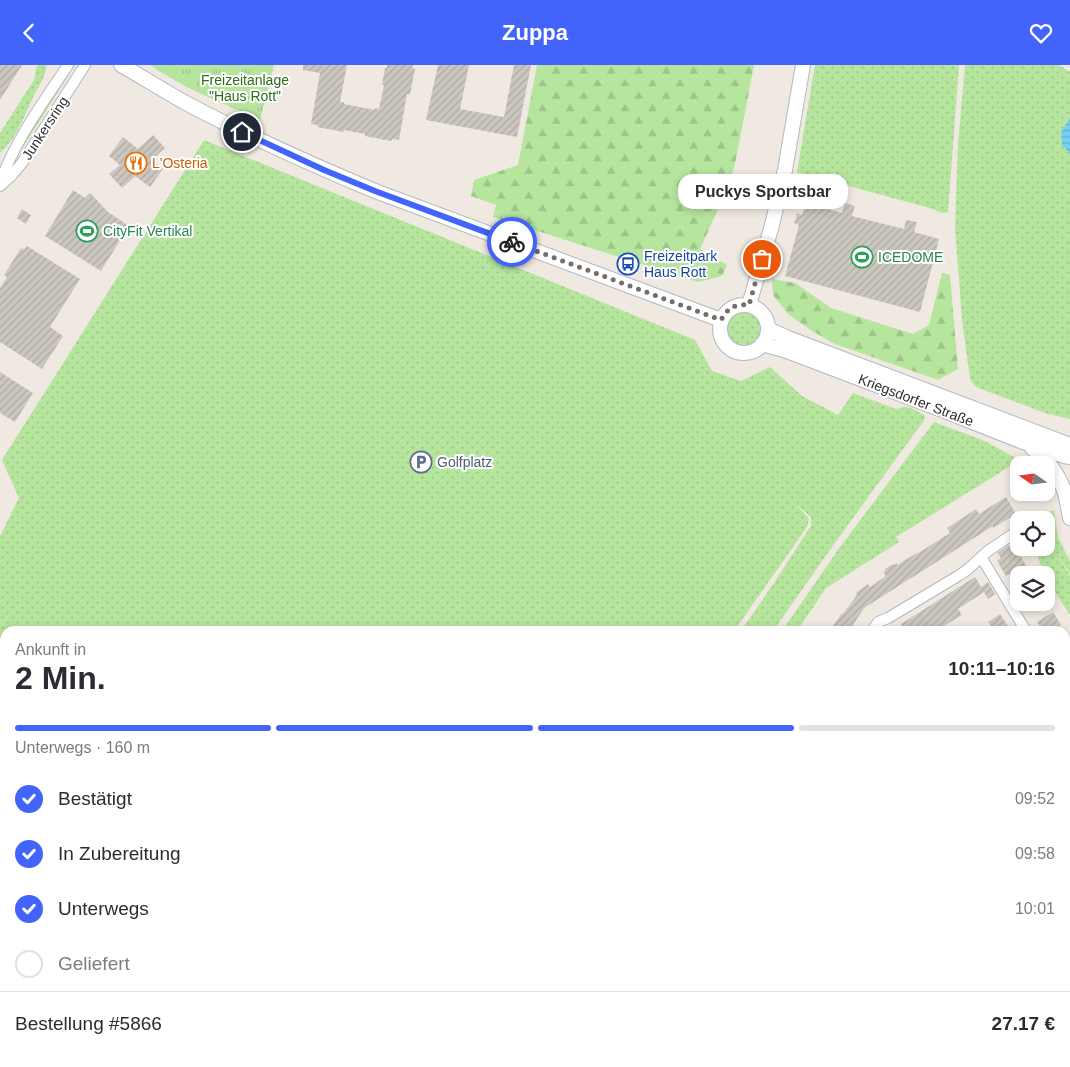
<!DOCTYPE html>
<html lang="de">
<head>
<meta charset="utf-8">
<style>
	:root { --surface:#fff; --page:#f2f2f3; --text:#2b2b33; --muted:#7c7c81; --line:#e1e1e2; --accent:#4264fb }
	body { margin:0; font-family:Helvetica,sans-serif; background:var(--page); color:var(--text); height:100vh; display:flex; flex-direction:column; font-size:19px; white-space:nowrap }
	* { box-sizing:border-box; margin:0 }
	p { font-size:16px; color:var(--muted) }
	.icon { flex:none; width:28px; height:28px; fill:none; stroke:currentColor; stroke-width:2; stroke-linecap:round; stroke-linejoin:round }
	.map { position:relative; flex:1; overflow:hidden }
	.sheet { position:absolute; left:0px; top:561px; width:1070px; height:441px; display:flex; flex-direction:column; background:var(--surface); border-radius:15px 15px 0 0; box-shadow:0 2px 8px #0003 }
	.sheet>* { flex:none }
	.needle { width:32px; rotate:284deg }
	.controls { position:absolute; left:1010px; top:391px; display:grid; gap:10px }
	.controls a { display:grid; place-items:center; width:45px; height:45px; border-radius:10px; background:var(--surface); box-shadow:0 2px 8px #0003; font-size:25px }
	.pin { position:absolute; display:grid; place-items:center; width:42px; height:42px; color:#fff; margin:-21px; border:2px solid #fff; border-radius:50%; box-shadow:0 1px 5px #0007 }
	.courier { position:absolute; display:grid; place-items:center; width:50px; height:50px; margin:-25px; border:4px solid #4264fb; border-radius:50%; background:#fff; color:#222; box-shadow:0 1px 6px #0007 }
	.bubble { position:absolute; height:35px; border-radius:15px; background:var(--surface); box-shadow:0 2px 8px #0003; font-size:16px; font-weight:700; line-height:35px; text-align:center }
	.overview em { font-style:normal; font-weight:700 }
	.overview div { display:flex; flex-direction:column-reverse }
	.overview { display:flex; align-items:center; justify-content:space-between; height:85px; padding:0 15px }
	h1 { font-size:32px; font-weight:700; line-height:38px }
	.bar { display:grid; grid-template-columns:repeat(4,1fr); gap:8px 5px; align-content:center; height:60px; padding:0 15px }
	.bar i { height:6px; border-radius:4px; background:var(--line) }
	.bar .selected { background:var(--accent) }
	.bar p { grid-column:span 4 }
	.line { display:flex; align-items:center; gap:12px; padding:0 15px; border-top:1px solid var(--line) }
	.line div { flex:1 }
	ol { padding:0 15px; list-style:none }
	li { display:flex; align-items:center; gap:15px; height:55px }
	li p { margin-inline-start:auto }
	li .icon { padding:5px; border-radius:50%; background:var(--accent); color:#fff; stroke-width:4 }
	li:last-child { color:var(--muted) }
	li i { width:28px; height:28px; border:2px solid var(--line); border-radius:50% }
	header { display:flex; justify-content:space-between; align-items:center; height:65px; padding:0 15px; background:var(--accent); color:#fff; font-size:22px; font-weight:700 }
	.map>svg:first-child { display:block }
	.grass { fill:url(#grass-dots) }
	.forest { fill:url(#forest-firs) }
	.park { fill:url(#park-tufts) }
	.water { fill:url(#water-rules) }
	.building { fill:url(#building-hatch) }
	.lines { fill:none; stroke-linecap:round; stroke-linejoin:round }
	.street-casing { stroke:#b4b7c1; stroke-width:12 }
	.secondary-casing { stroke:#b4b7c1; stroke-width:16 }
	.street { stroke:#fff; stroke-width:10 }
	.secondary { stroke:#fff; stroke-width:14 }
	.done { stroke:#726f6d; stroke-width:5; stroke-dasharray:0 9 }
	.route { stroke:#4264fb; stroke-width:6 }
	.labels { text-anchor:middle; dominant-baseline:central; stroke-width:4; stroke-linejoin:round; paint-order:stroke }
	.park-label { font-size:14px; fill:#2c6e1b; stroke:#fff }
	.street-label { font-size:14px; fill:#2e2e2e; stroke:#fff }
	.food-label { font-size:14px; fill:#c56008; stroke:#fff; text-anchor:start }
	.leisure-label { font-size:14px; fill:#27864d; stroke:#fff; text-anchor:start }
	.transit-label { font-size:14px; fill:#164399; stroke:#fff; text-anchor:start }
	.service-label { font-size:14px; fill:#4e5e75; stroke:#fff; text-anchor:start }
</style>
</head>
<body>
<header><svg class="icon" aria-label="back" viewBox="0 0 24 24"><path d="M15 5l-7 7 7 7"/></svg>Zuppa<svg class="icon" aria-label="heart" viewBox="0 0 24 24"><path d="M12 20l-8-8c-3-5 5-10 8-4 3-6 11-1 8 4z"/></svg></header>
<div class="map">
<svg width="1070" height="1002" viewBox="0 0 1070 1002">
	<defs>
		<pattern id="grass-dots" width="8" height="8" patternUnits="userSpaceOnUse" patternTransform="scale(1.25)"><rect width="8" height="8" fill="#b6e59e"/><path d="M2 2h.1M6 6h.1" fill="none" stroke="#9dc588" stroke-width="1.8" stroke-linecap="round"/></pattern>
		<pattern id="forest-firs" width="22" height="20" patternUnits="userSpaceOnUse" patternTransform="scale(1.25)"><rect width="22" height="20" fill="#b6e59e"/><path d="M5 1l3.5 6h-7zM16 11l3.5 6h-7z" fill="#9dc588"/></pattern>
		<pattern id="park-tufts" width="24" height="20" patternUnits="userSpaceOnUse" patternTransform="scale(1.25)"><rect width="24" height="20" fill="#b6e59e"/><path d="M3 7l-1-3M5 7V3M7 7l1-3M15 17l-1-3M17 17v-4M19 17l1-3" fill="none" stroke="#9dc588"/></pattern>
		<pattern id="water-rules" width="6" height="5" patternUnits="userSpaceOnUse" patternTransform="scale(1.25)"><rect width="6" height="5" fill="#75cff0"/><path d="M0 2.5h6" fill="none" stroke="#66b2ce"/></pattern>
		<pattern id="building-hatch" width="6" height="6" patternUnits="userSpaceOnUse" patternTransform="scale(1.25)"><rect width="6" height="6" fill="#cbc7bf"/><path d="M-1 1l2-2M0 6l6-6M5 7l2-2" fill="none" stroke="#afaba4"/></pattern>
	</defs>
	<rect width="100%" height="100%" fill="#efe9e1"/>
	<path class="grass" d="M37 0H47C45 14 36 24 31 37 23 54 15 75 0 88V68L34 15Z
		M72 0H75L13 98 14 91Z
		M815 0H959L948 147 942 148 930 143 797 107Z
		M965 0H1059L1068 6H1070V53L1061 68 1062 80 1070 89V354L1045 348 976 322 970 314 962 255 955 162 958 80Z
		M204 75 695 275 712 306 741 316 770 302 802 331 838 350 853 328 896 344 905 342 911 343 924 350 925 354 832 482 773 566H741L774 518 811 461V452L797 440 809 454 807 462 734 566H5V998H591V1002H0V471L19 433 2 395Z
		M725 264a18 18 0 1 1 36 0a18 18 0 1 1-36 0Z
		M934 357 985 376 1012 391 1025 400H1019V403L1009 402 896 472 899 477 826 523 797 566H782L840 482Z
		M1054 445 1058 473 1070 496V509L1058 490 1070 511V550L1046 513V510H1045L1034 483 1046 482V455H1035L1046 448Z"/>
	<path class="forest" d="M537 0H754L735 99 727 124 700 184 727 200 722 211 698 217 493 152 496 140 471 131 474 115 518 100Z
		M942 208 950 210 958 304 938 315 835 279 812 266 788 249 773 230 772 214 795 218 831 243 913 269 929 260Z"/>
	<path class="park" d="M150 0H274L260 55C223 38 184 24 150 0Z"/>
	<path class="water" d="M1070 53V89L1062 80 1061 67Z"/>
	<path class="building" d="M0 0H22L0 35Z
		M303 0H347L340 37H344V39L375 45V43L379 44 384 20H382L385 3H387V0H413L412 3H415L410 30 407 29 399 75 392 74 391 76 365 71V69L344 65V67L328 64 317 62 318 60 311 59 320 8 303 5Z
		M438 0H469L460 44 504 52 514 0H531L517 72 426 55Z
		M153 70 165 83 152 95 163 104 150 122 135 111 122 123 109 109 120 100 109 91 123 72 138 84Z
		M73 125 85 133 90 128 108 147 129 161 101 206 45 171Z
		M806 138 842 148 845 138 855 141 852 151 904 164 906 155 917 157 914 167 939 174 920 247 785 211 799 160 794 158 796 154 797 148 802 150Z
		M22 144 31 150 26 159 17 153Z
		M27 181 80 214 50 262 63 271 42 304 0 277V223L7 212 4 210 21 183 24 185Z
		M0 307 33 328 15 357 0 348Z
		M1006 432 1016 449 993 463V461L864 543 853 560 863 566H841L833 561 842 548 843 549 857 530 856 528 868 519 870 522 886 511 883 507 886 505 885 504 893 499 894 500 897 498V500L917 488V489L950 468 947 463 976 444 979 449Z
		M1009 480 1013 486 1016 484 1032 510H1019V525L1009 509 1006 511 997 496 1001 493 997 488Z
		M975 512 981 522 988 517 995 529 988 534 981 522 984 527 958 544 962 550 942 562 941 561 932 566H905L901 559Z
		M1053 547 1061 560 1056 563 1059 566H1043L1037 557Z
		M1000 549 1011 566H994L988 557Z"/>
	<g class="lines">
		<g class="street-casing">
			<path id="street" d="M0 118C15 75 43 38 68 0
				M0 121 11 111 22 98 85 0
				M981 492 1026 566
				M872 566 878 557 888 553 958 511 967 505 988 486 1019 465
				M1065 708 1070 703
				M1065 841 1070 846
				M1065 983 1070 988
				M685 998 686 1002
				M805 998V1002
				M924 998 929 1002"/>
		</g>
		<g class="secondary-casing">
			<path id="secondary" d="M121 0C142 12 163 25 184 37 246 70 310 99 375 126L721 255
				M720 264a24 24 0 1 1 48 0a24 24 0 1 1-48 0Z
				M749 240 772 160 785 105 803 0
				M768 264 788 273 1070 380
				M762 279 784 285 937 343 1023 377 1064 391 1070 392
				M1032 383C1046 392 1058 409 1064 425 1067 434 1068 444 1070 453"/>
		</g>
		<use href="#street" class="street"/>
		<use href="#secondary" class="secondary"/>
	</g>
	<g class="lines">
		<path class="done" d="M512 177 721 255C729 242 734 239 749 240L762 194"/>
		<path class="route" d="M242 67 324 105 375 126 512 177"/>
	</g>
	<defs>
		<g id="restaurant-ring" transform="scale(1.125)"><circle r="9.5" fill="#fff" stroke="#e8710a" stroke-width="1.5"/><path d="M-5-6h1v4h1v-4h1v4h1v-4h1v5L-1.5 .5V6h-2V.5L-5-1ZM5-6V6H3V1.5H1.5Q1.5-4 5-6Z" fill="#e8710a"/></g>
		<g id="stadium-ring" transform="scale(1.125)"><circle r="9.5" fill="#fff" stroke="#2e9e5b" stroke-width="1.5"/><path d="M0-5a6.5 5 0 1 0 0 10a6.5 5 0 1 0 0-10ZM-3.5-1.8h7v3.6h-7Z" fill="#2e9e5b"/></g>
		<g id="bus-ring" transform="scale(1.125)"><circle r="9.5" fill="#fff" stroke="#1a4fb4" stroke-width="1.5"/><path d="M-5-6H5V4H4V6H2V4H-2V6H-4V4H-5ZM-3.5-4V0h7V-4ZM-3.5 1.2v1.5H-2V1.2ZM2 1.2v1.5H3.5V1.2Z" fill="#1a4fb4"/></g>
		<g id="parking-ring" transform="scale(1.125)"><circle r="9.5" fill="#fff" stroke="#5c6f8a" stroke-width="1.5"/><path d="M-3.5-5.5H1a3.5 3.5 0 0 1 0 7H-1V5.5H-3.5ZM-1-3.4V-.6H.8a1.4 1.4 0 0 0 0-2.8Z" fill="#5c6f8a"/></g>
	</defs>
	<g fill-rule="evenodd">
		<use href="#restaurant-ring" x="136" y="98"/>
		<use href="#stadium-ring" x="87" y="166"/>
		<use href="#stadium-ring" x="862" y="192"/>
		<use href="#bus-ring" x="628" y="199"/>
		<use href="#parking-ring" x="421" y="397"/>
	</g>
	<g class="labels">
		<g class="park-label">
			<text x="245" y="15">Freizeitanlage<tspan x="245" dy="16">"Haus Rott"</tspan></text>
		</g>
		<g class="street-label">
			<text transform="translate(45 63) rotate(-57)">Junkersring</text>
			<text transform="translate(916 335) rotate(21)">Kriegsdorfer Straße</text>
		</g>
		<g class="food-label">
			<text x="152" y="98">L'Osteria</text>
		</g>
		<g class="leisure-label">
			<text x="103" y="166">CityFit Vertikal</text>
			<text x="878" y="192">ICEDOME</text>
		</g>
		<g class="transit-label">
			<text x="644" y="191">Freizeitpark<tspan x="644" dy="16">Haus Rott</tspan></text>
		</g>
		<g class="service-label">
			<text x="437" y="397">Golfplatz</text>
		</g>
	</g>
</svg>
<div class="controls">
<a><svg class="needle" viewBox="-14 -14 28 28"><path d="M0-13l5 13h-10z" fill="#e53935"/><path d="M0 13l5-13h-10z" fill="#7c7c81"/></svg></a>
<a><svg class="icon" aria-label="locate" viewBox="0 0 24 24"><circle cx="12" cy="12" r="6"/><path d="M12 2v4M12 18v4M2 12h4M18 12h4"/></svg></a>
<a><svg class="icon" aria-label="layers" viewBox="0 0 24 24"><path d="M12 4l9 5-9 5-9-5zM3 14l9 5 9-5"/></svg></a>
</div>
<div class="pin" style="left:762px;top:194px;background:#ea580c"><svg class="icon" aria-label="bag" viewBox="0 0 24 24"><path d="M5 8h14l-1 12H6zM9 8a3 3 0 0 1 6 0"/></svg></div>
<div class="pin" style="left:242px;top:67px;background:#1f2937"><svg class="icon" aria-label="home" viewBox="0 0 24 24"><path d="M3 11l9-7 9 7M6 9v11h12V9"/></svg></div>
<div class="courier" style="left:512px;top:177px"><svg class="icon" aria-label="bike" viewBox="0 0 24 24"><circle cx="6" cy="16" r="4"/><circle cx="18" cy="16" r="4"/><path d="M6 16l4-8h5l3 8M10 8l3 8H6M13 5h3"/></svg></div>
<div class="bubble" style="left:678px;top:109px;width:170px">Puckys Sportsbar</div>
<section class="sheet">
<div class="overview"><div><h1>2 Min.</h1><p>Ankunft in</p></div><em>10:11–10:16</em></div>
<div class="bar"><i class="selected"></i><i class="selected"></i><i class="selected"></i><i></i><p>Unterwegs · 160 m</p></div>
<ol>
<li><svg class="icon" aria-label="check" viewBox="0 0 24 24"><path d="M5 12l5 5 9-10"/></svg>Bestätigt<p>09:52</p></li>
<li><svg class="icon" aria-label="check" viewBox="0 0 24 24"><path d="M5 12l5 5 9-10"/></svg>In Zubereitung<p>09:58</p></li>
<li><svg class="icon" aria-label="check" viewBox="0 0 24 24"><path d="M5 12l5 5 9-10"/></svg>Unterwegs<p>10:01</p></li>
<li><i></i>Geliefert</li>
</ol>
<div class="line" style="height:65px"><div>Bestellung #5866</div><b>27.17 €</b></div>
</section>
</div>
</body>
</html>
